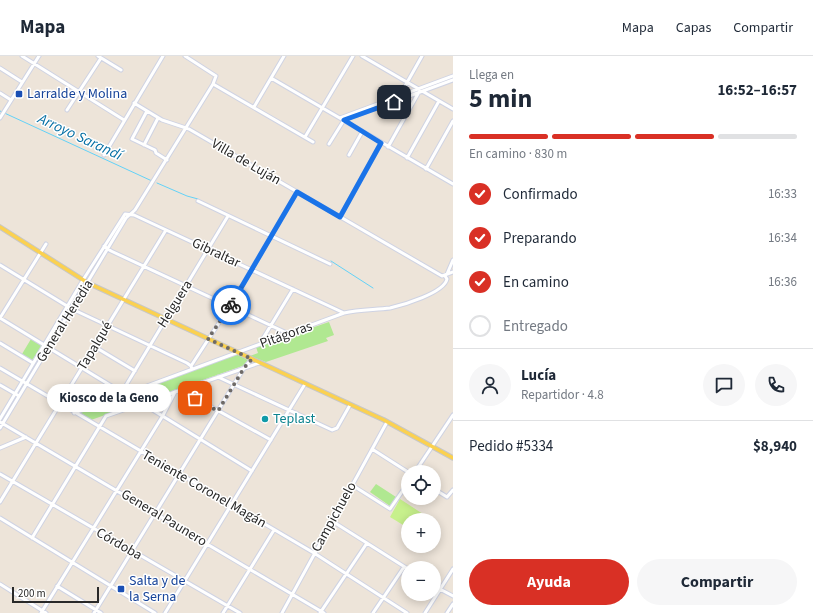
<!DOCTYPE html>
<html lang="es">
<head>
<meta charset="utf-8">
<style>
	:root { --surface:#fff; --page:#f6f6f7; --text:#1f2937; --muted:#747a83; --line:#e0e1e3; --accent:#d93025 }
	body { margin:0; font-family:"Source Sans 3",sans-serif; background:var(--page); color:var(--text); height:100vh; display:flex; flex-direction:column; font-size:15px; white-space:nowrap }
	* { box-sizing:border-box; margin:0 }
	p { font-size:13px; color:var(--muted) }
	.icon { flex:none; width:22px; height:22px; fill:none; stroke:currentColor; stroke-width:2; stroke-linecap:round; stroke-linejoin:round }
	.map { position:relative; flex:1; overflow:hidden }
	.panel { display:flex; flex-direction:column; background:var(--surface); width:360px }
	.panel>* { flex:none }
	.fabs { position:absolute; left:401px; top:409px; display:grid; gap:8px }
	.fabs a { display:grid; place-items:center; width:40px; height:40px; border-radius:50%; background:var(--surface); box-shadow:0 2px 10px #0003; font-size:20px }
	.scale { position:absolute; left:12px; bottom:10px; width:87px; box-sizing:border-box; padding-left:4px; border:2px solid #292929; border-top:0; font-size:11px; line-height:14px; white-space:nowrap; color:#292929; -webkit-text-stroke:3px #fff; paint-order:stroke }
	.pin { position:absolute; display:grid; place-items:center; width:34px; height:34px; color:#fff; margin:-17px; border-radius:8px; box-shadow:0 2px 6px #0006 }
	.courier { position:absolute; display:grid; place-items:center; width:40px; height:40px; margin:-20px; border:3px solid #1a73e8; border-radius:50%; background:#fff; color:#222; box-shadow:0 1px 5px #0007 }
	.bubble { position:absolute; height:28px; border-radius:14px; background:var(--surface); box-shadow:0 2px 10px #0003; font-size:13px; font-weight:700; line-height:28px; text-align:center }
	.headline em { font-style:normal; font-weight:700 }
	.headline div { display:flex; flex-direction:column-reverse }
	.headline { display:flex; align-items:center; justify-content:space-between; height:68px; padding:0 16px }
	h1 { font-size:26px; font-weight:700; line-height:30px }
	.bar { display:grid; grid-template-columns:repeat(4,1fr); gap:6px 4px; align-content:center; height:48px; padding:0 16px }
	.bar i { height:5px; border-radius:3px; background:var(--line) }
	.bar .current { background:var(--accent) }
	.bar p { grid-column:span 4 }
	.line { display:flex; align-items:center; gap:10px; padding:0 16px; border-top:1px solid var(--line) }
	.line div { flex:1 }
	.round { display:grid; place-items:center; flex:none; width:42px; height:42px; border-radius:21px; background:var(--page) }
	ol { padding:0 16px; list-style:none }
	li { display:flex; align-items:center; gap:12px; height:44px }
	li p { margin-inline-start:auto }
	li .icon { padding:4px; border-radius:50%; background:var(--accent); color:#fff; stroke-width:4 }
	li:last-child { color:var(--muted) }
	li i { width:22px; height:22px; border:2px solid var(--line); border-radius:50% }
	.action { display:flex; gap:8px; margin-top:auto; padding:8px 16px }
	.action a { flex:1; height:46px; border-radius:24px; background:var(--accent); color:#fff; font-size:16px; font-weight:700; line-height:46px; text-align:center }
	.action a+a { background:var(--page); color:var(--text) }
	header { display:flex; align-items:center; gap:24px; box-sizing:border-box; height:56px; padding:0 20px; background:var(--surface); border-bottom:1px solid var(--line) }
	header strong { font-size:19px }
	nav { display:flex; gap:22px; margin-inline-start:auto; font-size:14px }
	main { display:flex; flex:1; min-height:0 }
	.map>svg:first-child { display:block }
	.park { fill:#b0e891 }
	.pitch { fill:#c7f08c }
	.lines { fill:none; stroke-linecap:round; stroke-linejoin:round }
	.stream { stroke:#63d2f8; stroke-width:1 }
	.minor-casing { stroke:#cfd3e3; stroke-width:5 }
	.major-casing { stroke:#c7c7c7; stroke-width:5.5 }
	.minor { stroke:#fff; stroke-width:3 }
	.major { stroke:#fbd150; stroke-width:3.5 }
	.done { stroke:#6e6a67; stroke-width:4; stroke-dasharray:0 7.2 }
	.route { stroke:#1a73e8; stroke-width:5 }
	.transit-dot { fill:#1a4fb4; stroke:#fff; stroke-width:1.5 }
	.culture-dot { fill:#0f9aa8; stroke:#fff; stroke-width:1.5 }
	.labels { text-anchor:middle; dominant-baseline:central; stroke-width:3; stroke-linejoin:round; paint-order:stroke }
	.transit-label { font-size:14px; fill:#164399; stroke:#fff; text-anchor:start }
	.street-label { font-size:14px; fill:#292929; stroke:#fff }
	.culture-label { font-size:14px; fill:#0d838f; stroke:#fff; text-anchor:start }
	.water-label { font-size:15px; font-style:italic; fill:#036ea3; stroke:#fff }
</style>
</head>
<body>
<header>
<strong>Mapa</strong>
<nav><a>Mapa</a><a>Capas</a><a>Compartir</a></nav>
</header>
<main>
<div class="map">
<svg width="453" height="557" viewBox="0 0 453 557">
	<rect width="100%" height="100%" fill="#ede4d9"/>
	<path class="park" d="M329 266 334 279 326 282 328 285 266 306 250 300 258 297 256 291Z
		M31 283 42 289 32 305 22 298Z
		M236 298 248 304 245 309 91 364 79 357Z
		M376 428 396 441 390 450 370 436Z"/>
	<path class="pitch" d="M400 443 423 458 419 464H408V472L390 461Z"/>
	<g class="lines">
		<path class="stream" d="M0 55 152 125
			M157 127 187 140 198 143
			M331 205 373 232"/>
		<g class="minor-casing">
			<path id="minor" d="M22 0 124 64
				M98 0 121 14
				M362 0 453 53
				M0 12 22 26
				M271 22 453 128
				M213 28 313 86
				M0 37 11 44
				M400 39 422 0
				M134 47 162 64 189 73 442 220 453 216
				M254 51 284 0
				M67 54 101 2
				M147 55 132 83 155 94 156 97 167 104
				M0 62 39 0
				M340 62 453 20
				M305 81 353 0
				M329 88 344 64 453 24
				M144 89 158 62
				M388 91 419 36
				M104 99 163 0
				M349 99 362 76
				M407 102 439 45
				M426 113 453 65
				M198 145 330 208
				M340 161 381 87
				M104 190 111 195 289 278
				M0 209 72 253 187 307 191 310 192 313
				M447 218 453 204
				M0 262 118 334 121 339
				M0 262 46 188
				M0 287 33 307
				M262 288V284L293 233
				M95 291 135 315
				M191 310 230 250 297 136
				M0 312 314 497 407 557
				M218 321 332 374 337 372 350 349
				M0 329 19 340
				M181 334 271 384
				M126 337 125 331 228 160
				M143 348 252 415
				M74 357 344 257C359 253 375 254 390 252 403 249 444 237 447 223L445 220
				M0 363 83 224 125 158 134 159 344 257
				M0 366 324 557
				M0 372 126 162 135 154 213 28 216 20 185 0
				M0 392 26 381
				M372 393 408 416
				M415 416 453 359
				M0 418 240 557
				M352 429 390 453 408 427
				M434 433 447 441 453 434
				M0 446 166 174
				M0 462 155 557
				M332 465 408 513
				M32 482 106 360 259 307
				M0 528 46 557
				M57 530 101 557
				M434 530 453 540
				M41 557 162 361 175 336
				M94 557 244 312 252 303
				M165 557 305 328
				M223 557 274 474
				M282 557 387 366
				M320 557 367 487
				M373 557 404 511
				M425 557 453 513
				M447 557 453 548"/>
		</g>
		<g class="major-casing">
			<path id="major" d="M0 171 88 227 384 364 453 402"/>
		</g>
		<use href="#minor" class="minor"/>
		<use href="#major" class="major"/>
	</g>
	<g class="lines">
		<path class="done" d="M195 342 218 355 244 312 252 303 208 283 231 249"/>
		<path class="route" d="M231 249 297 136 340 161 381 87 344 64 394 46"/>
	</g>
	<g class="transit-dot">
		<rect x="15" y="34" width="8" height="8" rx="2"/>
		<rect x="117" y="529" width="8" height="8" rx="2"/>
	</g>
	<circle class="culture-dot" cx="265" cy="363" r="4"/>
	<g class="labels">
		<g class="transit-label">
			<text x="27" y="38">Larralde y Molina</text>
			<text x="129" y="525">Salta y de<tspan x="129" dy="16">la Serna</tspan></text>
		</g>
		<g class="street-label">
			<text transform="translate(246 106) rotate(30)">Villa de Luján</text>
			<text transform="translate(216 197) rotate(25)">Gibraltar</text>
			<text transform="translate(175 248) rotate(-58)">Helguera</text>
			<text transform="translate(65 265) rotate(-58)">General Heredia</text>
			<text transform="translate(286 279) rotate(-20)">Pitágoras</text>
			<text transform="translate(95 290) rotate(-59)">Tapalqué</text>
			<text transform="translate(204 433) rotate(30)">Teniente Coronel Magán</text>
			<text transform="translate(334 461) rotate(-61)">Campichuelo</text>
			<text transform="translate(164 462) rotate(31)">General Paunero</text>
			<text transform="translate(119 488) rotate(30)">Córdoba</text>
		</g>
		<g class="culture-label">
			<text x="273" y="363">Teplast</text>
		</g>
		<g class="water-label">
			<text transform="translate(80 81) rotate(25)">Arroyo Sarandí</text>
		</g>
	</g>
</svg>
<div class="fabs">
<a><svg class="icon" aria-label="locate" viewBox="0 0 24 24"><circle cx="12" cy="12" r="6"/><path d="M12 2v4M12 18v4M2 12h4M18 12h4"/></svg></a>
<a>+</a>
<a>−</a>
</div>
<div class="scale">200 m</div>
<div class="pin" style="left:195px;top:342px;background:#ea580c"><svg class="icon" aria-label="bag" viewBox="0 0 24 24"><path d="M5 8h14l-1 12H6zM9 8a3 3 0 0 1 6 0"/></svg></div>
<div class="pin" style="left:394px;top:46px;background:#1f2937"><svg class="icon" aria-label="home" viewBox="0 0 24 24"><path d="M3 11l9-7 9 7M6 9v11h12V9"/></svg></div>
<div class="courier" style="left:231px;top:249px"><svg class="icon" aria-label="bike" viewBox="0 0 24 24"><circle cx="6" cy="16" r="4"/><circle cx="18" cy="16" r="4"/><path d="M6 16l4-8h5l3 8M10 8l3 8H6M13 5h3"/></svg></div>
<div class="bubble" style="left:47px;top:328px;width:124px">Kiosco de la Geno</div>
</div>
<section class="panel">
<div class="headline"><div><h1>5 min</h1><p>Llega en</p></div><em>16:52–16:57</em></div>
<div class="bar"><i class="current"></i><i class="current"></i><i class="current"></i><i></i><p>En camino · 830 m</p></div>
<ol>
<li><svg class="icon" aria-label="check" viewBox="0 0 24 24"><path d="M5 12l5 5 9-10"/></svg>Confirmado<p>16:33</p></li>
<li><svg class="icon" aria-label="check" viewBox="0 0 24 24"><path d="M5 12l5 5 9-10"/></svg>Preparando<p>16:34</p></li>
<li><svg class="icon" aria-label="check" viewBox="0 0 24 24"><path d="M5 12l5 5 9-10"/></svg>En camino<p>16:36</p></li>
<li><i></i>Entregado</li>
</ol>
<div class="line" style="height:72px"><a class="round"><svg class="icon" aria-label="person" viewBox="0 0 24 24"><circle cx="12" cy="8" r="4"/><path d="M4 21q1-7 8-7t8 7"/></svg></a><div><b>Lucía</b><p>Repartidor · 4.8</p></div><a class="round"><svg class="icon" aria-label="chat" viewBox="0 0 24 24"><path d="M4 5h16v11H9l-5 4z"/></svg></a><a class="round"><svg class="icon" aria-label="phone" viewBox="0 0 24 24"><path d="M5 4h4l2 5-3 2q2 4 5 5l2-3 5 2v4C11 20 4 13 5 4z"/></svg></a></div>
<div class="line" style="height:52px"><div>Pedido #5334</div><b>$8,940</b></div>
<div class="action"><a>Ayuda</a><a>Compartir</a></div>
</section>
</main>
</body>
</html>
